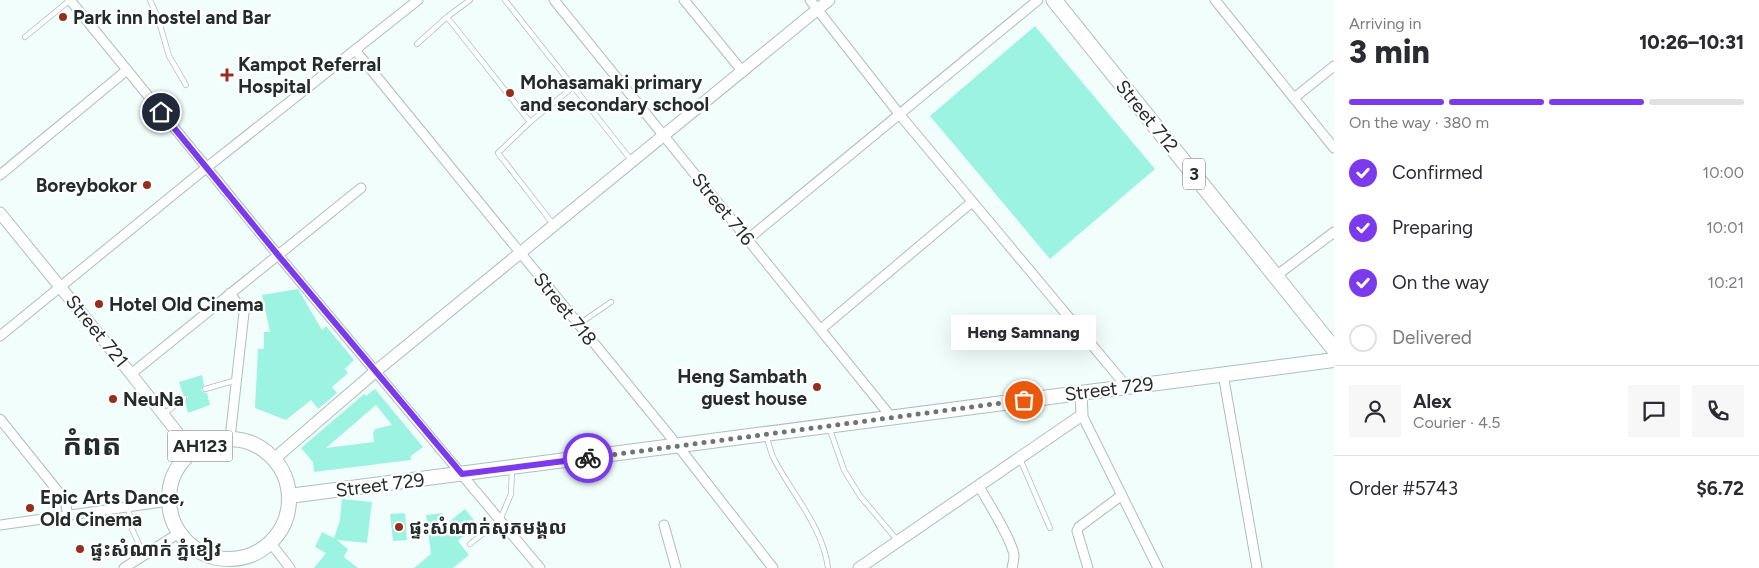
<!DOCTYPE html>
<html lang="en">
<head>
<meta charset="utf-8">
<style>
	:root { --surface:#fff; --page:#f7f7f7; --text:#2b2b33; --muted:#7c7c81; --line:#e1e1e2; --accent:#7c3aed }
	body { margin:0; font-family:Figtree,"Noto Sans Khmer",sans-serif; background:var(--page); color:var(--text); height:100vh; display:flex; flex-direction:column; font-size:19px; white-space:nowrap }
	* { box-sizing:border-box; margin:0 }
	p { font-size:16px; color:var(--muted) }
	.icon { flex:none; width:28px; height:28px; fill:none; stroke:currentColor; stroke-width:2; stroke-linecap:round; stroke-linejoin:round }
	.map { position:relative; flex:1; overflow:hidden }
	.drawer { display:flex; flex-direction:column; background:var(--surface); width:425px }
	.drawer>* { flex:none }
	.pin { position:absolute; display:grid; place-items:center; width:42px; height:42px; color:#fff; margin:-21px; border:2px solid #fff; border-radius:50%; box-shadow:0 1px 5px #0007 }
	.courier { position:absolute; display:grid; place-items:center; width:50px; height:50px; margin:-25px; border:4px solid #7c3aed; border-radius:50%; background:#fff; color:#222; box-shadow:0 1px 6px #0007 }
	.bubble { position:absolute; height:35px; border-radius:0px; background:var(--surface); box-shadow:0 5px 20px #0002; font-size:16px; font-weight:800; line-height:35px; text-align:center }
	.overview em { font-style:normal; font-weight:800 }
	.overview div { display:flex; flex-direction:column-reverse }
	.overview { display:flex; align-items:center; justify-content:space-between; height:85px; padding:0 15px }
	h1 { font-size:32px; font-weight:800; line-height:38px }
	.bar { display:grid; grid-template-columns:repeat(4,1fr); gap:8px 5px; align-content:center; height:60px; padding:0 15px }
	.bar i { height:6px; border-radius:4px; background:var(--line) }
	.bar .current { background:var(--accent) }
	.bar p { grid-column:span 4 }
	.line { display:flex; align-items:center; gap:12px; padding:0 15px; border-top:1px solid var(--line) }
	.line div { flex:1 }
	.round { display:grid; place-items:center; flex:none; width:52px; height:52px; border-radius:0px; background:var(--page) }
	ol { padding:0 15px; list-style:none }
	li { display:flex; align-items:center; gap:15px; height:55px }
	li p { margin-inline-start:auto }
	li .icon { padding:5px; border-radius:50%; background:var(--accent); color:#fff; stroke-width:4 }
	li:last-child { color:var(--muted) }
	li i { width:28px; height:28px; border:2px solid var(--line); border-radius:50% }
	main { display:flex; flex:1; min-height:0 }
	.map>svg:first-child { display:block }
	.building { fill:#9df3e2; fill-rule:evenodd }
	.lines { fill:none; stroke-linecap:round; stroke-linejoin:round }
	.service-casing { stroke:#abc0bb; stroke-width:6 }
	.minor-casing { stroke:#abc0bb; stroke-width:11 }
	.tertiary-casing { stroke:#abc0bb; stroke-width:13 }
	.primary-casing { stroke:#abc0bb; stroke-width:16 }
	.trunk-casing { stroke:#abc0bb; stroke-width:17 }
	.service { stroke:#fff; stroke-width:4.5 }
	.minor { stroke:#fff; stroke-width:9 }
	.tertiary { stroke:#fff; stroke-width:11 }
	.primary { stroke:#fff; stroke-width:14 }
	.trunk { stroke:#fff; stroke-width:15 }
	.done { stroke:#6c7674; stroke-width:5; stroke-dasharray:0 9 }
	.route { stroke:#7c3aed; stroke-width:6 }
	.poi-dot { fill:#972e1b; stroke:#fff; stroke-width:2 }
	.labels { text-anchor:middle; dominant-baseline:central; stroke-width:4.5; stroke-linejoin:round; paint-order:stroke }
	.shield { fill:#fff; stroke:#666b6b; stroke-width:1 }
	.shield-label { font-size:18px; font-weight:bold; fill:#242c2b }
	.poi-label { font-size:19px; font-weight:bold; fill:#242c2b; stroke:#fff; text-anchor:start }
	.street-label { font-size:19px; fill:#242c2b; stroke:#fff }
	.town-label { font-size:29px; font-weight:bold; fill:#242c2b; stroke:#fff }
</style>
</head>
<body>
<main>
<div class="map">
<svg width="1334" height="568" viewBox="0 0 1334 568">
	<rect width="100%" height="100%" fill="#f1fefb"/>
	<path class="building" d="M1035 26 1155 169 1050 259 930 116Z
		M298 289 322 330 326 326 354 360 345 369 348 373 332 387 337 393 318 409 311 400 286 420 255 408 258 349H264V332H270L262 295Z
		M202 375 204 385 201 390 203 392 207 393 210 405 188 413 185 402 188 397 183 394 179 382Z
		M375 389 423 447 411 456V460L314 472 313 462 301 448 364 394 366 396ZM376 405 392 425 375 429 373 433 374 442 326 448Z
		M342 499 372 502 367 543 337 540 348 549 344 557 358 568H314L326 553 315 547 322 532 334 538 340 520Z
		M465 509 477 524 458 541 469 555 453 568H414L431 554 426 515 443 513 445 525Z
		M405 513 407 540 393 541 390 514Z"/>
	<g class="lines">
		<g class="service-casing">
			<path id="service" d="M150 0 158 18 169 56 186 85
				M505 0 631 160
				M447 17 530 122
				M25 37 70 0
				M417 44 447 17 470 0
				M553 224 498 153 530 122 573 87
				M579 324 611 302
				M205 389 237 380
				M164 414 184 398
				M829 427 844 470 860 496 898 541
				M766 435C769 444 771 454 775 461 794 496 823 528 828 568
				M1020 459 1050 528
				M128 507 132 529 144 555
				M470 544 500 520 511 494 512 469"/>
		</g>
		<g class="minor-casing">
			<path id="minor" d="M70 0 278 255 540 568
				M554 0 892 418
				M684 0 743 72
				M810 0 900 115 1127 387
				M1215 0 1334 148
				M355 50 678 446 773 568
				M1294 98 1334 66
				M0 175 127 70
				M748 239 1038 0
				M1276 276 1334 232
				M230 293 244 313 230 438
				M821 329 972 202
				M0 336 206 168 418 0
				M131 374 361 188
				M1223 374 1257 568
				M1082 415 1158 568
				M0 419 65 500 68 516
				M979 486C987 501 1013 541 1014 556 1014 560 1013 564 1012 568
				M0 525 169 501
				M664 525 676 568
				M270 542 290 568
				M124 568 179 533
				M1088 568 1077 531 1079 527 1122 495"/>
		</g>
		<g class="tertiary-casing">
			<path id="tertiary" d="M0 213 131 374 192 451
				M274 459 376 371 829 0
				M859 568 1082 415 1081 393"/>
		</g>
		<g class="primary-casing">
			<path id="primary" d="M169 499a60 60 0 1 1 120 0a60 60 0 1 1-120 0Z
				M289 496 1334 360"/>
		</g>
		<g class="trunk-casing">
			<path id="trunk" d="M1054 0 1334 349"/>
		</g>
		<use href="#service" class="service"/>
		<use href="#minor" class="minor"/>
		<use href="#tertiary" class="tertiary"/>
		<use href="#primary" class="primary"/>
		<use href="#trunk" class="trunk"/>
	</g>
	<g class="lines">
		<path class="done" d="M588 458 1024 400"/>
		<path class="route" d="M161 112 278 255 462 474 588 458"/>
	</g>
	<g class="poi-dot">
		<circle cx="63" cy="17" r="5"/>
		<path d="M224.5 67.5h5v5h5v5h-5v5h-5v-5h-5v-5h5z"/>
		<circle cx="510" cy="93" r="5"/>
		<circle cx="147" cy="185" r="5"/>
		<circle cx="99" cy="304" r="5"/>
		<circle cx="817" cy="387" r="5"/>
		<circle cx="113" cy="399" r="5"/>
		<circle cx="30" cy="508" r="5"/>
		<circle cx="399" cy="527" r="5"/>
		<circle cx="80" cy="549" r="5"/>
	</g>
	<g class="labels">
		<g class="shield">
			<rect x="1183" y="158.5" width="22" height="31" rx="4"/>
			<rect x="167.5" y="430.5" width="65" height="31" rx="4"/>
		</g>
		<g class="shield-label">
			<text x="1194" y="174">3</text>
			<text x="200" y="446">AH123</text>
		</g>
		<g class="poi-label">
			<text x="73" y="17">Park inn hostel and Bar</text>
			<text x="238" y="64">Kampot Referral<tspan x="238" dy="22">Hospital</tspan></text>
			<text x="520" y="82">Mohasamaki primary<tspan x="520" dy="22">and secondary school</tspan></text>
			<text x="137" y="185" text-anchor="end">Boreybokor</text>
			<text x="109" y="304">Hotel Old Cinema</text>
			<text x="807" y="376" text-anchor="end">Heng Sambath<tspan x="807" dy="22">guest house</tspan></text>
			<text x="123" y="399">NeuNa</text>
			<text x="40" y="497">Epic Arts Dance,<tspan x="40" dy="22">Old Cinema</tspan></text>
			<text x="409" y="527">ផ្ទះសំណាក់សុភមង្គល</text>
			<text x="90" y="549">ផ្ទះសំណាក់ ភ្នំខៀវ</text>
		</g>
		<g class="street-label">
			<text transform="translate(1147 116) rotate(51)">Street 712</text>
			<text transform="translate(723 209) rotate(51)">Street 716</text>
			<text transform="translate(565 309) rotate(51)">Street 718</text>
			<text transform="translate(97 331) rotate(51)">Street 721</text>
			<text transform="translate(1109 389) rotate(-7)">Street 729</text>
			<text transform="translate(380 485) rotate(-7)">Street 729</text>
		</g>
		<g class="town-label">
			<text x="92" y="444">កំពត</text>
		</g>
	</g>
</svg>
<div class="pin" style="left:1024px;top:400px;background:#ea580c"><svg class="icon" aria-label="bag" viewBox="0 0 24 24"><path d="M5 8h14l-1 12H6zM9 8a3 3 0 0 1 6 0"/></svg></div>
<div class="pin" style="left:161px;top:112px;background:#1f2937"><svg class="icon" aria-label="home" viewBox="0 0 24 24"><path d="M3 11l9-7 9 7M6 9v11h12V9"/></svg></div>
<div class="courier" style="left:588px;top:458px"><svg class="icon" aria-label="bike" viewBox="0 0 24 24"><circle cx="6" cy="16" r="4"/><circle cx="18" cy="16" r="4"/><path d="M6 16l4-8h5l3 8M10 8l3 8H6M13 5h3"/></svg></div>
<div class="bubble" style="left:951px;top:315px;width:145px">Heng Samnang</div>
</div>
<section class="drawer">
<div class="overview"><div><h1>3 min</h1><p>Arriving in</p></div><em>10:26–10:31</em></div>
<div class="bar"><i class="current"></i><i class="current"></i><i class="current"></i><i></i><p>On the way · 380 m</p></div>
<ol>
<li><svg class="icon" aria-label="check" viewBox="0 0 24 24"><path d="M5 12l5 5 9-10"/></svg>Confirmed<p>10:00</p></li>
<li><svg class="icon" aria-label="check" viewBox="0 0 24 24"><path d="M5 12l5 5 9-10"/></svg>Preparing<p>10:01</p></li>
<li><svg class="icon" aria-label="check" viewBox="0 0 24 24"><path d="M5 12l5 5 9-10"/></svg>On the way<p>10:21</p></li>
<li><i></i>Delivered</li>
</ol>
<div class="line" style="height:90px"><a class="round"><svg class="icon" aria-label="person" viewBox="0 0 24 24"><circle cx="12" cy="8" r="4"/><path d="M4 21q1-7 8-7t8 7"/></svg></a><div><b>Alex</b><p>Courier · 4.5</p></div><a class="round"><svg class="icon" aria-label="chat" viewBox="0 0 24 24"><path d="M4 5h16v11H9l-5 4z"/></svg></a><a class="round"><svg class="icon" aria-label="phone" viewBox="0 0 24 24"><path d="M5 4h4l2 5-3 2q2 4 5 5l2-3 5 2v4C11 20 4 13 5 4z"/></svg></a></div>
<div class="line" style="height:65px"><div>Order #5743</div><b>$6.72</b></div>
</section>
</main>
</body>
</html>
